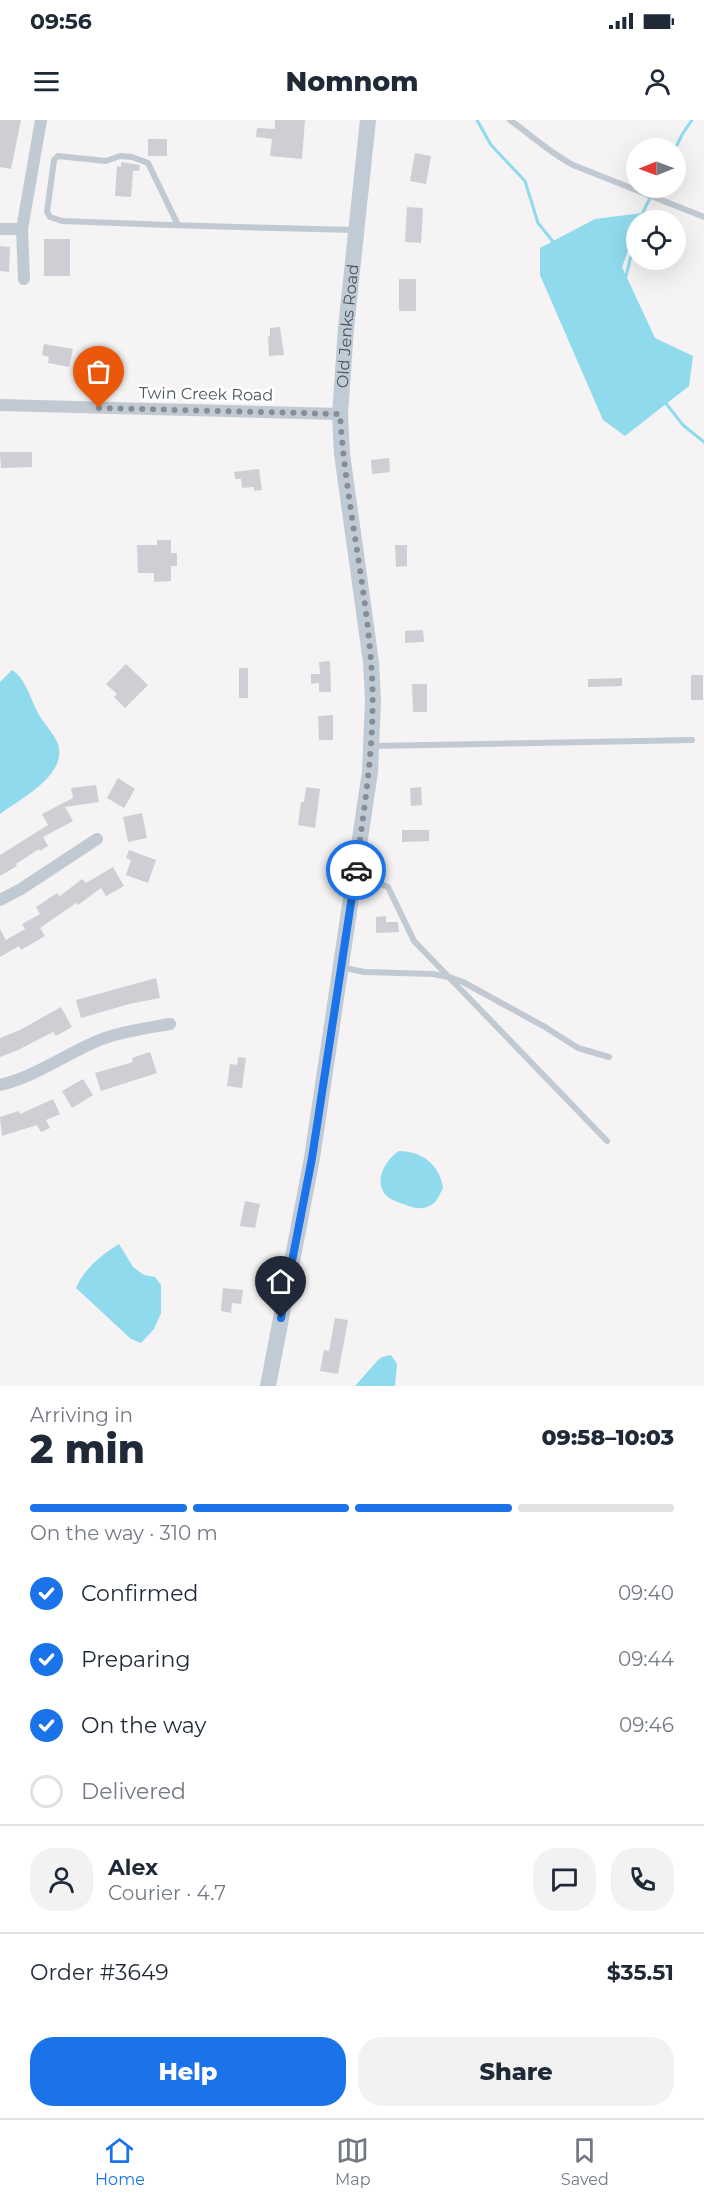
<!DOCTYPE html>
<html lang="en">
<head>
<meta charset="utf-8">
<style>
	:root { --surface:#fff; --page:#f2f2f3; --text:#1f2937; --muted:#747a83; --line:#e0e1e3; --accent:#1a73e8 }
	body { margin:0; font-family:Montserrat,sans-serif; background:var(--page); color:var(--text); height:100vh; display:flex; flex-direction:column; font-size:22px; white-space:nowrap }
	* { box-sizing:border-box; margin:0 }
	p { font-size:20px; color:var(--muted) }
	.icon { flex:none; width:33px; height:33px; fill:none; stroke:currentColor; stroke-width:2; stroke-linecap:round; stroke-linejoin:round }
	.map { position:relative; height:1266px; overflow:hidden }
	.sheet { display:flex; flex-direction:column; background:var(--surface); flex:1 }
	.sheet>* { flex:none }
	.needle { width:39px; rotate:269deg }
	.controls { position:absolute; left:626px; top:18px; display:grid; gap:12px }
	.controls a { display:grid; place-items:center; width:60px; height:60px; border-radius:50%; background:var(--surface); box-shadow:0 6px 24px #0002; font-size:30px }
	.pin { position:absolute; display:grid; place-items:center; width:51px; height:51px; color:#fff; margin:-62px -26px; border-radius:50% 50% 50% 0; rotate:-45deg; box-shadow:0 0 6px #0007 }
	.pin .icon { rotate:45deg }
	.courier { position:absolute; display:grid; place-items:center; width:60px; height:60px; margin:-30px; border:4px solid #1a73e8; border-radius:50%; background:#fff; color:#222; box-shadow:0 2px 8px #0007 }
	.head em { font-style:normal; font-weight:800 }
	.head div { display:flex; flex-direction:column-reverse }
	.head { display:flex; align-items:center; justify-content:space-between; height:102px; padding:0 30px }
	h1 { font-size:39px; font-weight:800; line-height:45px }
	.bar { display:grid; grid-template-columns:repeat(4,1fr); gap:9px 6px; align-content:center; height:72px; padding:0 30px }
	.bar i { height:8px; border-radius:4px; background:var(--line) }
	.bar .current { background:var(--accent) }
	.bar p { grid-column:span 4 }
	.line { display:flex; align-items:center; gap:15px; padding:0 30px; border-top:2px solid var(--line) }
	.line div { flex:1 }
	.round { display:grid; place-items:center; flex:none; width:63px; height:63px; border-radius:24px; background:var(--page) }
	ol { padding:0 30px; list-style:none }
	li { display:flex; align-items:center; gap:18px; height:66px }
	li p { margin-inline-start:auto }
	li .icon { padding:6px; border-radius:50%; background:var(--accent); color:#fff; stroke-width:4 }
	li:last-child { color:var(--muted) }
	li i { width:33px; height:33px; border:3px solid var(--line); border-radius:50% }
	.action { display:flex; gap:12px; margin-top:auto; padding:12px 30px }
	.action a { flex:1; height:69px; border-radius:24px; background:var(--accent); color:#fff; font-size:24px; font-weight:800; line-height:69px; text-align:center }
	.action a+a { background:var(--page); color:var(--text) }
	.status { display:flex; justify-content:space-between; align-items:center; height:42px; padding:0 30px; background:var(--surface); direction:ltr }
	.status svg { height:16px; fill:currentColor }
	header { display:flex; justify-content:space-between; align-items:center; height:78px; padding:0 30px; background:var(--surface); font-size:27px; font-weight:800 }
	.dock { display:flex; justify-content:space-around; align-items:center; height:84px; border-top:2px solid var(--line); background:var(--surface); font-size:16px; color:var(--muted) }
	.dock a { display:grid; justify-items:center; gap:3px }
	.dock .current { color:var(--accent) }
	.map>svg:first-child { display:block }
	.water { fill:#90daee }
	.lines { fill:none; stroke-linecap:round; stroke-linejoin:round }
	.stream { stroke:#90daee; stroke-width:3 }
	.building { fill:#cdcfd5 }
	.lane { stroke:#c1cad2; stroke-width:6 }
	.street { stroke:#c1cad2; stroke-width:12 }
	.secondary { stroke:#c1cbd6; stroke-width:16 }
	.done { stroke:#868d94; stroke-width:6; stroke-dasharray:0 10.8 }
	.route { stroke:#1a73e8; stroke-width:8 }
	.labels { text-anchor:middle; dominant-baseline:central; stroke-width:6; stroke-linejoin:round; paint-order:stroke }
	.street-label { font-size:16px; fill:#4a5661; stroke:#fff }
</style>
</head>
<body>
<div class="status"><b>09:56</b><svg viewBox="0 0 49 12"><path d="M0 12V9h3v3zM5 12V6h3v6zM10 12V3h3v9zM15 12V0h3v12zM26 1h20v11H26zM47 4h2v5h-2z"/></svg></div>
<header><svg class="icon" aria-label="menu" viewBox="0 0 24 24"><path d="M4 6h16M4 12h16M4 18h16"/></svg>Nomnom<svg class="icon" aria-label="person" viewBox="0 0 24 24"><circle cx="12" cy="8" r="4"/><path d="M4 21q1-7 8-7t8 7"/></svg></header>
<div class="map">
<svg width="704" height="1266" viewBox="0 0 704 1266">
	<rect width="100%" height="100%" fill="#f5f3f3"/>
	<path class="water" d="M642 93 639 100H636V109L622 147 655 218 693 236 689 266 625 316 603 300 540 155V128L595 99Z
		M12 550C25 557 31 580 38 593 43 603 54 613 58 624 68 655 20 679 0 694V562Z
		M399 1031C422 1031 440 1045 443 1068 439 1075 437 1083 429 1086 422 1090 413 1088 406 1085 401 1083 394 1081 389 1078 371 1064 385 1040 399 1031Z
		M119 1124 133 1147 144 1155 155 1157 161 1165V1193L154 1209 141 1223 131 1219 76 1168C84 1149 101 1135 119 1124Z
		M391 1235 397 1244 395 1266H355L378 1240 382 1237Z"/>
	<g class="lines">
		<path class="stream" d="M477 0 491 25 525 61 538 103 555 124
			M675 29 683 13 692 0
			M639 100 655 68
			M626 156 636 115
			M664 281 683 305 704 322"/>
	</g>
	<path class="building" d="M0 0H21L11 49 0 47Z
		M275 0H305L302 39 270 36 272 19 256 17 257 8 275 9Z
		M148 19H167V36H148Z
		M415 33 431 36 426 64 410 61Z
		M121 42 140 45 139 51H133L131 77 115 76 117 46 121 47Z
		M407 87 423 88 421 123 405 122Z
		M44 119H70V156H44Z
		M0 126 10 127 9 152 0 151Z
		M399 159H416V191H399Z
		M280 207 284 235 269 236 268 217 270 216V208Z
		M44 224 73 229 69 247 48 243 49 237 42 235Z
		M0 332H32V347L1 348Z
		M389 338 390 352 372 354 371 340Z
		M259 349 262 370 254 371V367L242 368 241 359H235L234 352Z
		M157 420H171V433H177V446H171V461L154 462V453H138L137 425H157Z
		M395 425H407V446L396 447Z
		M423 510 424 522 405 523V511Z
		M330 541 331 572H319V563L311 564V554H320L319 542Z
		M126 544 148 565 125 588 114 577 117 574 106 564Z
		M239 548H248V578H239Z
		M691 555H703V580H691Z
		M622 558V566L588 567V559Z
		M412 564H427V592H413Z
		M333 595V620H319L318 596Z
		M118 658 135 669 124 688 107 678Z
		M96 665 99 682 65 687 73 701 43 717 48 726 40 731 39 729 16 744 17 746 0 756V735L48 705 42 694 73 678 71 668Z
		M306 667 320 669 315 708 298 705 301 682H304Z
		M421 667 422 685 411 686 410 668Z
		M142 693 147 718 128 722 123 697Z
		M402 710H429V721L402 722Z
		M129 730 156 740 148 763 126 755 131 740 126 738Z
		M113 747 124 766 106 776 101 768 78 785 76 783 40 808 45 816 21 830 19 826 0 837V809L6 820 25 809 22 804 40 794 36 787 57 773 60 776 82 759 86 763Z
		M386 796V802H398L399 812 376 813V797Z
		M156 858 160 878 129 884 81 898 76 880Z
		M61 887 72 907 56 916 53 912 18 930 0 937V918L20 910Z
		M150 932 157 953 101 971 95 953 133 942 132 938Z
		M238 937 246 938 242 968 227 966 230 944 237 945Z
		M83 959 93 975 72 988 62 971Z
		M53 979 60 994 46 1000 50 1008 41 1012 37 1005 2 1016 0 997 19 991 20 994Z
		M245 1081 260 1084 255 1108 240 1106Z
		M223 1168 243 1170 241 1184 232 1183 231 1193 221 1191Z
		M335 1198 348 1200 338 1254 320 1251 324 1230 329 1231Z"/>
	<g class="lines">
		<path class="lane" d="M510 0C531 15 550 33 573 45L704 97
			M178 105 148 43 132 37 120 36 106 41 58 36 54 40 47 92 50 97 62 101C160 105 258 108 356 110
			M372 626 692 620
			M355 754 388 767 414 821 607 1021
			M341 847 364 852 433 854 449 857 463 862 545 907 578 928 609 937"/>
		<path class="street" d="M0 109H22
			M24 159 22 109 41 0
			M0 285 340 294
			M0 780 21 769 97 719
			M0 965C37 956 67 933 102 919 124 911 147 908 170 904"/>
		<path class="secondary" id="s1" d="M268 1266 312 1038 370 652 373 580 371 542 342 334 340 294 346 208 368 0"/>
	</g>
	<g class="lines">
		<path class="done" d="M99 288 340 294C345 377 365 459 371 542 377 612 365 681 356 750"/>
		<path class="route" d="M281 1198 312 1038 356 750"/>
	</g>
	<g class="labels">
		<g class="street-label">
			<text stroke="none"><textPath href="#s1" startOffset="1071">Old Jenks Road</textPath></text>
			<text transform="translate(206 274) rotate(1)">Twin Creek Road</text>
		</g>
	</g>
</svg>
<div class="controls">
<a><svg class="needle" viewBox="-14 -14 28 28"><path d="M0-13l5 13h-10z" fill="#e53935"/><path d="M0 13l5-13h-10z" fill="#747a83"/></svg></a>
<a><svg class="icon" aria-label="locate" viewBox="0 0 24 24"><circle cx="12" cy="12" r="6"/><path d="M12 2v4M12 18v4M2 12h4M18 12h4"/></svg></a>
</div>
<div class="pin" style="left:99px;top:288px;background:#ea580c"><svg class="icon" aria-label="bag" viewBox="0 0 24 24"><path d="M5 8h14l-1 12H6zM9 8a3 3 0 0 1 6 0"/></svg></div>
<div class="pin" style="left:281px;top:1198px;background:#1f2937"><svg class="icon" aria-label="home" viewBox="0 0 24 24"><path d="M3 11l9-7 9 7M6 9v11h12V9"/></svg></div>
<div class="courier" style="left:356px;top:750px"><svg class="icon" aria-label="car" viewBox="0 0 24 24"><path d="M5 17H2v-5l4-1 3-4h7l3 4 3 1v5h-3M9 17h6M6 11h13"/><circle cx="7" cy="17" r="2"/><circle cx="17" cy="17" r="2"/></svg></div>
</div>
<section class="sheet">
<div class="head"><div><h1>2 min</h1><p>Arriving in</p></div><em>09:58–10:03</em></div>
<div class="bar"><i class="current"></i><i class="current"></i><i class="current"></i><i></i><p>On the way · 310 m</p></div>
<ol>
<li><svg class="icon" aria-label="check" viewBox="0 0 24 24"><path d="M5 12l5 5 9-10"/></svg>Confirmed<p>09:40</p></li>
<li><svg class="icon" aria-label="check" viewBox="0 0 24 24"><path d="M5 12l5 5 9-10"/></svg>Preparing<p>09:44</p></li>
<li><svg class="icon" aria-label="check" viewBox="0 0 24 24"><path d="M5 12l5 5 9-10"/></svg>On the way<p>09:46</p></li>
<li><i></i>Delivered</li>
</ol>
<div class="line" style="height:108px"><a class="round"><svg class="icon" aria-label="person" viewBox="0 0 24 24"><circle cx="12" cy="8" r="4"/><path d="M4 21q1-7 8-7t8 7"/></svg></a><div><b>Alex</b><p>Courier · 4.7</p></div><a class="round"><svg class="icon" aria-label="chat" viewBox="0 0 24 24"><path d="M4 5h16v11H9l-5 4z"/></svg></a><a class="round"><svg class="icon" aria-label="phone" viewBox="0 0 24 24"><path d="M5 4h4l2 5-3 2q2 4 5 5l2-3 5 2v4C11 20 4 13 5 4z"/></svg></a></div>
<div class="line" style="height:78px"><div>Order #3649</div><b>$35.51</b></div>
<div class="action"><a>Help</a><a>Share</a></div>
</section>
<nav class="dock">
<a class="current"><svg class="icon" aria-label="home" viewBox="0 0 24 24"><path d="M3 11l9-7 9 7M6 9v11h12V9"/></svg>Home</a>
<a><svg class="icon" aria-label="map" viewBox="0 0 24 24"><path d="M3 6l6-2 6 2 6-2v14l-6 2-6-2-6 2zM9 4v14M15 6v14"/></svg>Map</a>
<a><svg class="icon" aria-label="saved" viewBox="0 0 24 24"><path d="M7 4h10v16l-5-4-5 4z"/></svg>Saved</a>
</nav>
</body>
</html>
